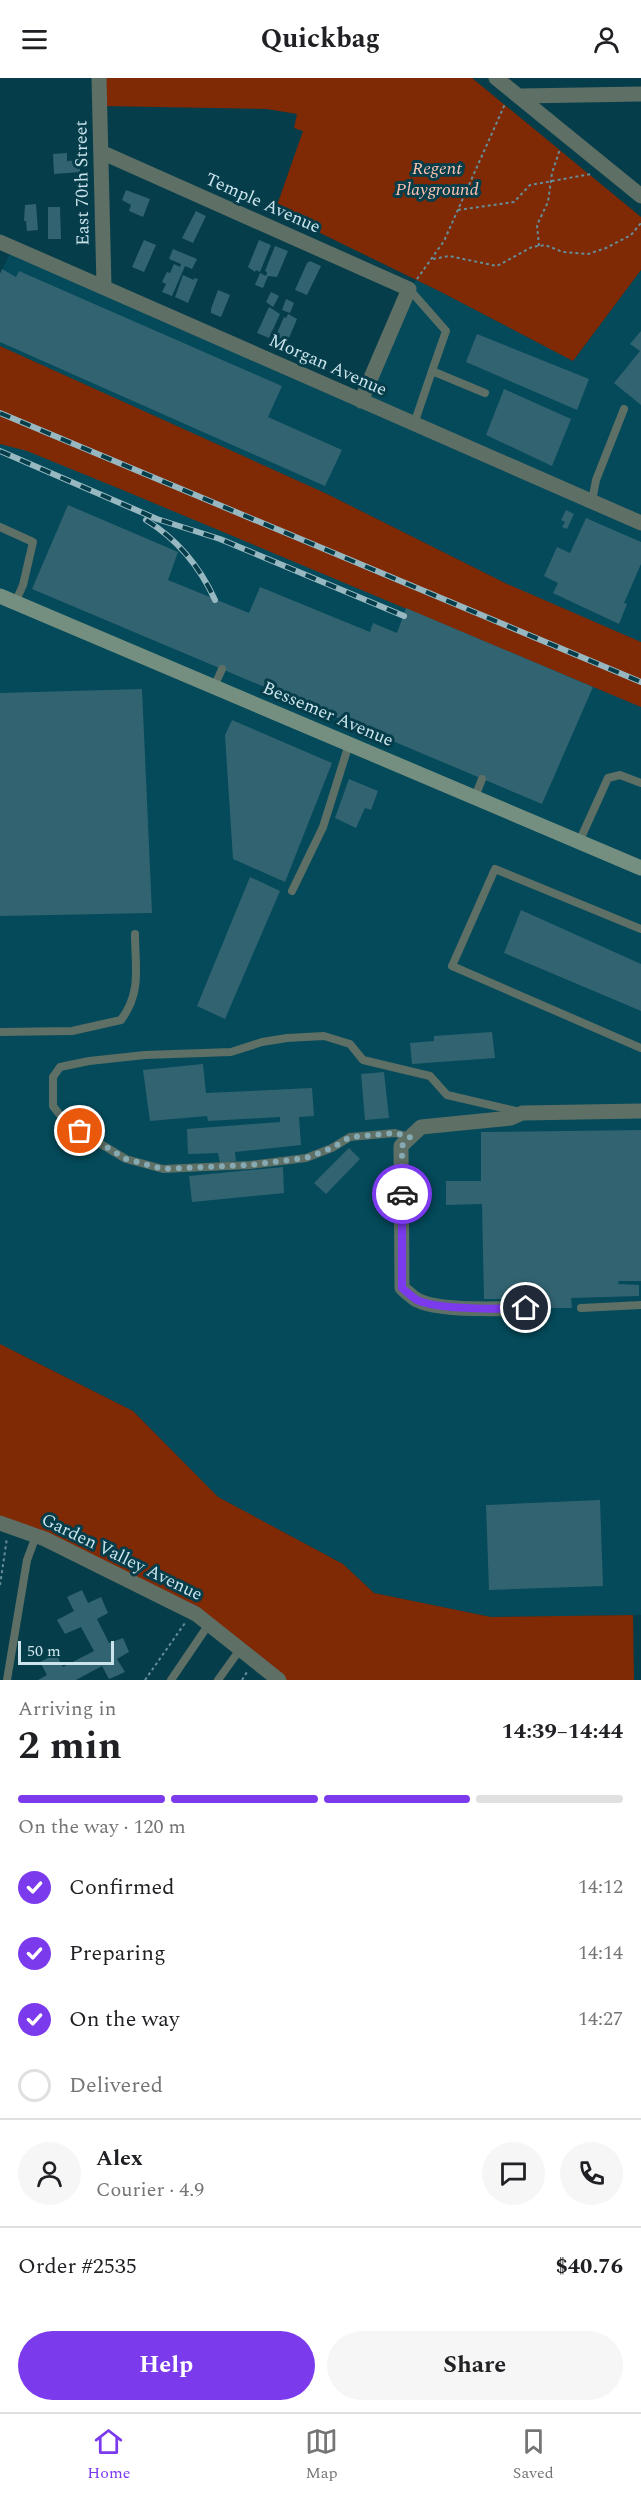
<!DOCTYPE html>
<html lang="en">
<head>
<meta charset="utf-8">
<style>
	:root { --surface:#fff; --page:#f6f6f6; --text:#202124; --muted:#757577; --line:#e0e0e0; --accent:#7c3aed }
	body { margin:0; font-family:Spectral,serif; background:var(--page); color:var(--text); height:100vh; display:flex; flex-direction:column; font-size:22px; white-space:nowrap }
	* { box-sizing:border-box; margin:0 }
	p { font-size:20px; color:var(--muted) }
	.icon { flex:none; width:33px; height:33px; fill:none; stroke:currentColor; stroke-width:2; stroke-linecap:round; stroke-linejoin:round }
	.map { position:relative; height:1602px; overflow:hidden }
	.side { display:flex; flex-direction:column; background:var(--surface); flex:1 }
	.side>* { flex:none }
	.scale { position:absolute; left:18px; bottom:15px; width:96px; box-sizing:border-box; padding-left:6px; border:3px solid #cbe4ec; border-top:0; font-size:16px; line-height:21px; white-space:nowrap; color:#cbe4ec; -webkit-text-stroke:4px #063d4a; paint-order:stroke }
	.pin { position:absolute; display:grid; place-items:center; width:51px; height:51px; color:#fff; margin:-26px; border:3px solid #fff; border-radius:50%; box-shadow:0 2px 6px #0007 }
	.courier { position:absolute; display:grid; place-items:center; width:60px; height:60px; margin:-30px; border:4px solid #7c3aed; border-radius:50%; background:#fff; color:#222; box-shadow:0 2px 8px #0007 }
	.summary em { font-style:normal; font-weight:700 }
	.summary div { display:flex; flex-direction:column-reverse }
	.summary { display:flex; align-items:center; justify-content:space-between; height:102px; padding:0 18px }
	h1 { font-size:39px; font-weight:700; line-height:45px }
	.bar { display:grid; grid-template-columns:repeat(4,1fr); gap:9px 6px; align-content:center; height:72px; padding:0 18px }
	.bar i { height:8px; border-radius:4px; background:var(--line) }
	.bar .active { background:var(--accent) }
	.bar p { grid-column:span 4 }
	.line { display:flex; align-items:center; gap:15px; padding:0 18px; border-top:2px solid var(--line) }
	.line div { flex:1 }
	.round { display:grid; place-items:center; flex:none; width:63px; height:63px; border-radius:32px; background:var(--page) }
	ol { padding:0 18px; list-style:none }
	li { display:flex; align-items:center; gap:18px; height:66px }
	li p { margin-inline-start:auto }
	li .icon { padding:6px; border-radius:50%; background:var(--accent); color:#fff; stroke-width:4 }
	li:last-child { color:var(--muted) }
	li i { width:33px; height:33px; border:3px solid var(--line); border-radius:50% }
	.action { display:flex; gap:12px; margin-top:auto; padding:12px 18px }
	.action a { flex:1; height:69px; border-radius:36px; background:var(--accent); color:#fff; font-size:24px; font-weight:700; line-height:69px; text-align:center }
	.action a+a { background:var(--page); color:var(--text) }
	header { display:flex; justify-content:space-between; align-items:center; height:78px; padding:0 18px; background:var(--surface); font-size:27px; font-weight:700 }
	.tabs { display:flex; justify-content:space-around; align-items:center; height:84px; border-top:2px solid var(--line); background:var(--surface); font-size:16px; color:var(--muted) }
	.tabs a { display:grid; justify-items:center; gap:3px }
	.tabs .active { color:var(--accent) }
	.map>svg:first-child { display:block }
	.built { fill:#044a5a }
	.green { fill:#7f2905 }
	.building { fill:#326371 }
	.lines { fill:none; stroke-linecap:round; stroke-linejoin:round }
	.path { stroke:#658e98; stroke-width:2; stroke-dasharray:3 3; stroke-linecap:butt }
	.lane { stroke:#5e6f65; stroke-width:8 }
	.street { stroke:#5e6f65; stroke-width:15 }
	.secondary { stroke:#748f7f; stroke-width:15 }
	.rail-casing { stroke:#97b8c1; stroke-width:6 }
	.rail { stroke:#063d4a; stroke-width:4; stroke-dasharray:11; stroke-linecap:butt }
	.done { stroke:#86aab3; stroke-width:6; stroke-dasharray:0 10.8 }
	.route { stroke:#7c3aed; stroke-width:8 }
	.labels { text-anchor:middle; dominant-baseline:central; stroke-width:6; stroke-linejoin:round; paint-order:stroke }
	.park-label { font-size:18px; font-style:italic; fill:#fdc2af; stroke:#063d4a }
	.street-label { font-size:18px; fill:#cbe4ec; stroke:#063d4a }
</style>
</head>
<body>
<header><svg class="icon" aria-label="menu" viewBox="0 0 24 24"><path d="M4 6h16M4 12h16M4 18h16"/></svg>Quickbag<svg class="icon" aria-label="person" viewBox="0 0 24 24"><circle cx="12" cy="8" r="4"/><path d="M4 21q1-7 8-7t8 7"/></svg></header>
<div class="map">
<svg width="641" height="1602" viewBox="0 0 641 1602">
	<rect width="100%" height="100%" fill="#063d4a"/>
	<path class="built" d="M13 169 361 323 409 211 417 201 573 283 641 192V1537L491 1539 374 1515 343 1486 218 1419 133 1333 0 1266V196Z"/>
	<path class="green" d="M99 0H472L641 139V192L573 283 441 214 275 133 303 53 294 50 297 36 267 31 100 28Z
		M0 268 325 415 505 505 641 564V629L125 413 27 373 0 366Z
		M0 1266 133 1333 218 1419 343 1486 374 1515 491 1539 633 1537 634 1602H279L196 1536 0 1445Z"/>
	<path class="building" d="M67 75V83L80 82V94L54 96 53 76Z
		M126 112 150 121 143 139 129 133 131 127 122 122Z
		M36 126 38 152 27 153 26 143H24L25 127Z
		M48 129H60L61 161H48Z
		M196 133 206 138 193 165 182 160Z
		M144 162 156 167 144 194 132 189Z
		M259 162 271 167 260 194 256 192 255 194 248 189Z
		M275 168 288 173 277 199 268 198 263 210 255 207 260 195 266 198 267 194 265 193Z
		M173 171 197 181 192 191 185 188 172 218 162 214 166 206 162 204 167 194 170 195 174 186 180 189 181 186 169 181Z
		M310 183 321 188 307 217 295 212 307 185Z
		M2 191 16 199 19 193 282 308 268 339 342 372 325 408 0 264V196Z
		M183 197 194 202V200L198 201 188 225 175 219Z
		M218 212 230 217 221 239 211 235V231Z
		M271 214 279 218 273 229 266 224Z
		M286 221 294 225 290 235 282 232Z
		M269 229 280 236 269 260 257 255Z
		M288 236 297 241 286 267 274 262 284 239 286 240Z
		M641 253V327L614 305 640 273 630 266Z
		M477 256 589 301 577 332 466 284Z
		M504 311 571 341 552 388 486 357Z
		M68 427 178 474 168 502 249 535 260 509 370 554 373 545 397 555 406 530 593 609 542 726 32 511Z
		M566 432 574 436 567 451 562 449 565 444 561 442Z
		M586 440 641 464V486L624 525 627 526 619 546 553 515 558 505 544 498 557 469 570 475Z
		M142 611 152 835 0 838V615Z
		M232 642 332 685 285 804 233 781 225 657Z
		M349 701 378 713 371 732 365 730 356 750 335 740Z
		M250 799 280 813 225 941 197 928Z
		M521 832 641 886V933L504 875Z
		M492 954 495 980 412 986 410 965 434 963V958Z
		M203 986 206 1015 312 1010 314 1038 299 1039 301 1067 235 1074 236 1083 220 1085 218 1075 188 1076 187 1051 280 1044V1039L208 1043 207 1038 150 1043 143 992Z
		M384 994 389 1040 365 1042 361 996Z
		M641 1052V1203H619L618 1206 639 1207V1218L571 1220 572 1230H541L522 1221H484L482 1126 446 1127V1103H481V1054Z
		M349 1070 360 1081 326 1116 314 1105Z
		M283 1089 284 1115 192 1124 189 1098Z
		M600 1422 603 1508 489 1512 486 1427Z
		M82 1512 88 1525 101 1519 108 1535 97 1541 109 1565 123 1560 129 1574 117 1581 125 1594 109 1601 102 1588 76 1602H38L47 1597 40 1584 56 1576 63 1589 94 1573 81 1549 65 1556 57 1542 74 1533 67 1519Z"/>
	<g class="lines">
		<path class="path" d="M458 132 514 124 530 107 591 96
			M539 168 537 147 548 124 552 95 560 71
			M433 181 449 178 497 188 532 169 545 167 563 174 588 176 606 170 631 157 641 145
			M417 201 444 163 505 26
			M0 1507 7 1460
			M145 1602 185 1545
			M242 1602 247 1594"/>
		<path class="lane" d="M409 211 446 253 432 293
			M414 346 432 293 485 315
			M592 423 596 402 624 331
			M0 449 33 464 23 507 15 525
			M214 609 222 591
			M475 719 482 701
			M579 764 608 700 620 697 641 705
			M292 813 323 749 349 666
			M641 851 495 791 452 888 641 970
			M0 954 72 953 121 942C142 914 135 889 135 856
			M410 1059 395 1055 350 1059 332 1070 306 1080 250 1087 163 1091 126 1081 67 1046 53 1028V999L60 989 89 983 145 977 231 974 262 964 287 960 324 958 350 966 363 982 430 998 447 1017 520 1034
			M581 1230 641 1227
			M7 1602 27 1482 36 1458
			M171 1602 209 1546
			M218 1602 241 1570"/>
		<path class="street" d="M99 0 104 208
			M496 0 641 118
			M521 18 641 16
			M101 74 409 211 361 323
			M0 164 641 445
			M526 1230C502 1231 437 1233 417 1222 412 1219 407 1214 402 1210L401 1068 421 1049 511 1040 522 1035 641 1033
			M0 1445 45 1461 196 1536 279 1602"/>
		<path class="secondary" d="M0 518 641 790"/>
		<g class="rail-casing">
			<path id="rail" d="M0 335 641 604
				M0 373 157 441 220 461 404 538
				M146 442C177 461 200 489 215 522"/>
		</g>
		<use href="#rail" class="rail"/>
	</g>
	<g class="lines">
		<path class="done" d="M80 1053 126 1081 163 1091 250 1087 306 1080 332 1070 350 1059 395 1055 410 1059 402 1068V1116"/>
		<path class="route" d="M402 1116V1210C407 1214 412 1219 417 1222 437 1232 502 1231 526 1230"/>
	</g>
	<g class="labels">
		<g class="park-label">
			<text x="437" y="90">Regent<tspan x="437" dy="21">Playground</tspan></text>
		</g>
		<g class="street-label">
			<text transform="translate(82 105) rotate(-91)">East 70th Street</text>
			<text transform="translate(263 125) rotate(24)">Temple Avenue</text>
			<text transform="translate(328 287) rotate(24)">Morgan Avenue</text>
			<text transform="translate(328 636) rotate(23)">Bessemer Avenue</text>
			<text transform="translate(122 1479) rotate(26)">Garden Valley Avenue</text>
		</g>
	</g>
</svg>
<div class="scale">50 m</div>
<div class="pin" style="left:80px;top:1053px;background:#ea580c"><svg class="icon" aria-label="bag" viewBox="0 0 24 24"><path d="M5 8h14l-1 12H6zM9 8a3 3 0 0 1 6 0"/></svg></div>
<div class="pin" style="left:526px;top:1230px;background:#1f2937"><svg class="icon" aria-label="home" viewBox="0 0 24 24"><path d="M3 11l9-7 9 7M6 9v11h12V9"/></svg></div>
<div class="courier" style="left:402px;top:1116px"><svg class="icon" aria-label="car" viewBox="0 0 24 24"><path d="M5 17H2v-5l4-1 3-4h7l3 4 3 1v5h-3M9 17h6M6 11h13"/><circle cx="7" cy="17" r="2"/><circle cx="17" cy="17" r="2"/></svg></div>
</div>
<section class="side">
<div class="summary"><div><h1>2 min</h1><p>Arriving in</p></div><em>14:39–14:44</em></div>
<div class="bar"><i class="active"></i><i class="active"></i><i class="active"></i><i></i><p>On the way · 120 m</p></div>
<ol>
<li><svg class="icon" aria-label="check" viewBox="0 0 24 24"><path d="M5 12l5 5 9-10"/></svg>Confirmed<p>14:12</p></li>
<li><svg class="icon" aria-label="check" viewBox="0 0 24 24"><path d="M5 12l5 5 9-10"/></svg>Preparing<p>14:14</p></li>
<li><svg class="icon" aria-label="check" viewBox="0 0 24 24"><path d="M5 12l5 5 9-10"/></svg>On the way<p>14:27</p></li>
<li><i></i>Delivered</li>
</ol>
<div class="line" style="height:108px"><a class="round"><svg class="icon" aria-label="person" viewBox="0 0 24 24"><circle cx="12" cy="8" r="4"/><path d="M4 21q1-7 8-7t8 7"/></svg></a><div><b>Alex</b><p>Courier · 4.9</p></div><a class="round"><svg class="icon" aria-label="chat" viewBox="0 0 24 24"><path d="M4 5h16v11H9l-5 4z"/></svg></a><a class="round"><svg class="icon" aria-label="phone" viewBox="0 0 24 24"><path d="M5 4h4l2 5-3 2q2 4 5 5l2-3 5 2v4C11 20 4 13 5 4z"/></svg></a></div>
<div class="line" style="height:78px"><div>Order #2535</div><b>$40.76</b></div>
<div class="action"><a>Help</a><a>Share</a></div>
</section>
<nav class="tabs">
<a class="active"><svg class="icon" aria-label="home" viewBox="0 0 24 24"><path d="M3 11l9-7 9 7M6 9v11h12V9"/></svg>Home</a>
<a><svg class="icon" aria-label="map" viewBox="0 0 24 24"><path d="M3 6l6-2 6 2 6-2v14l-6 2-6-2-6 2zM9 4v14M15 6v14"/></svg>Map</a>
<a><svg class="icon" aria-label="saved" viewBox="0 0 24 24"><path d="M7 4h10v16l-5-4-5 4z"/></svg>Saved</a>
</nav>
</body>
</html>
